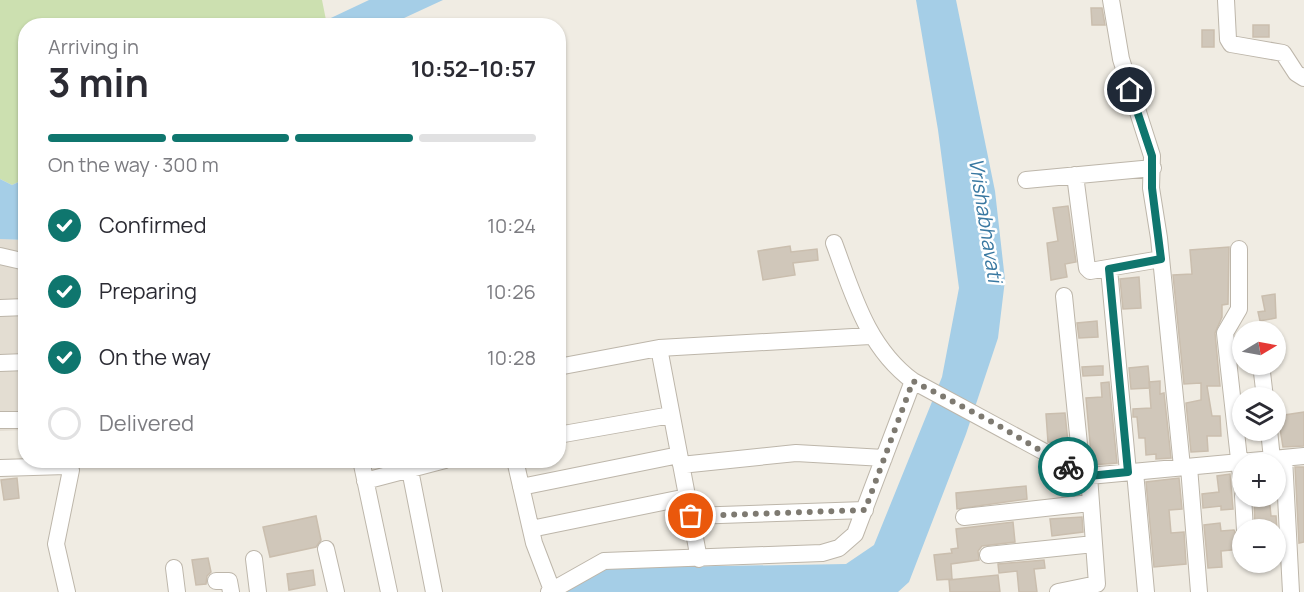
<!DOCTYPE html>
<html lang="en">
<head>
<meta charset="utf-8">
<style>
	:root { --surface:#fff; --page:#f7f7f7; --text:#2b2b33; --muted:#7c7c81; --line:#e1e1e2; --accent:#0f766e }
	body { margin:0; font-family:Manrope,sans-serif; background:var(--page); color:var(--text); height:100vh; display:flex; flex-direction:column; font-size:22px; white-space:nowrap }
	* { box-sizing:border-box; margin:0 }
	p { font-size:20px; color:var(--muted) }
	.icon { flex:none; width:33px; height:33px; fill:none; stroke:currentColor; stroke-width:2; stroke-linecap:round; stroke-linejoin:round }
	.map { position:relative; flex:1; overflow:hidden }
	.drawer { position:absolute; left:18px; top:18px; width:548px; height:450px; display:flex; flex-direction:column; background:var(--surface); border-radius:24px; box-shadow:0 2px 4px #0004 }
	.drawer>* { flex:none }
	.needle { width:39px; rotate:80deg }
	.buttons { position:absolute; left:1232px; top:321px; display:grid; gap:12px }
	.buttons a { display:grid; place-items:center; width:54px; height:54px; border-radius:50%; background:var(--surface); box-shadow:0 2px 4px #0004; font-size:30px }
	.pin { position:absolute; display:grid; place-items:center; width:51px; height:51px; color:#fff; margin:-26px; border:3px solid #fff; border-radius:50%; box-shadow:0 2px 6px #0007 }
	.courier { position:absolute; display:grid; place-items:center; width:60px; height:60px; margin:-30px; border:4px solid #0f766e; border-radius:50%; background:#fff; color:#222; box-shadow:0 2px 8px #0007 }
	.headline em { font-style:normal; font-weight:700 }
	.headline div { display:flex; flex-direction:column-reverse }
	.headline { display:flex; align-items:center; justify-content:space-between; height:102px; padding:0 30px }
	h1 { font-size:39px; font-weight:700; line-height:45px }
	.bar { display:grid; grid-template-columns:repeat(4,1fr); gap:9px 6px; align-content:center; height:72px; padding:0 30px }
	.bar i { height:8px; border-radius:4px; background:var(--line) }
	.bar .active { background:var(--accent) }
	.bar p { grid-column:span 4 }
	ol { padding:0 30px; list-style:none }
	li { display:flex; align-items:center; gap:18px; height:66px }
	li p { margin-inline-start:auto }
	li .icon { padding:6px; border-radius:50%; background:var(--accent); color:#fff; stroke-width:4 }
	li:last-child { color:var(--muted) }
	li i { width:33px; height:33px; border:3px solid var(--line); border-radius:50% }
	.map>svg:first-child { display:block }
	.residential { fill:#e3ddd2 }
	.green { fill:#cce0b0 }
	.water { fill:#a5cee7 }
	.building { fill:#d0c7ba; stroke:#cabeae; stroke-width:1.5 }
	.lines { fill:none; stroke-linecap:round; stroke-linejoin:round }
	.minor-casing { stroke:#bdb6aa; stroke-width:18 }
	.minor { stroke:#fff; stroke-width:16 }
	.done { stroke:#7e7a71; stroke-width:6; stroke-dasharray:0 10.8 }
	.route { stroke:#0f766e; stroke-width:8 }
	.labels { text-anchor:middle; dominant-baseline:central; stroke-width:5; stroke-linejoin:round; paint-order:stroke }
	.water-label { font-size:20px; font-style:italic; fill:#3978a1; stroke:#fff }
</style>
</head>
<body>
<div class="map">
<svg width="1304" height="592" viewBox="0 0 1304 592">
	<rect width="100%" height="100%" fill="#f0ece3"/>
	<path class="residential" d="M0 239 25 240V430L0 431Z"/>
	<path class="green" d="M0 0H322L326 20 316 26H26L25 179 12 185 0 179Z"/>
	<path class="water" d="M369 0H443L389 25H316Z
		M916 0H956L995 191 1005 280 998 338 966 434 909 582 898 592H565L603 568 846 564 874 545 942 377 959 288 938 130Z
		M0 179 12 185 25 179V240L0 239Z"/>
	<path class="building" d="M1091 8H1102L1105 25H1092Z
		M1253 25H1269V37H1253Z
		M1202 30H1214V47H1202Z
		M1068 206 1076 262 1065 264 1067 277 1051 280 1047 243 1058 241 1053 208Z
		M790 246 791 252 817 249 818 260 793 263 795 275 763 280 758 251Z
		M1229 247 1228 304 1222 305V317L1215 333 1220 386H1207L1212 416H1220L1221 436H1207L1208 451 1191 452 1186 403 1201 400V383L1184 384 1173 275 1192 274 1190 250Z
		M1139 277 1141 308 1123 309 1120 279Z
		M1275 294 1276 318 1260 321 1258 312 1265 311 1262 296Z
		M1097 321 1098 337 1079 338 1077 323Z
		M1100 366H1103V375L1083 376 1082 367Z
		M1148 366 1150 388 1131 389 1129 368Z
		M1160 381V394L1164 393 1171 458 1156 459V454L1146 455 1145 438H1139L1137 417H1133V409L1151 408 1149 382Z
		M1109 382 1117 463 1092 465 1086 398 1102 397 1101 383Z
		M1304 412V446L1283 447 1278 416Z
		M1065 413 1069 453 1060 448 1059 443 1048 442 1046 414Z
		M1295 467H1304V542L1299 543Z
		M1230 474 1233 509 1221 510V506L1203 508 1202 494 1219 492 1217 476Z
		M17 478 19 498 4 500 1 480Z
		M1179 478 1182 509 1169 510 1171 533 1184 532 1186 564 1154 567 1146 482Z
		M1026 486 1027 499 957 509 956 493Z
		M1254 496H1269L1271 516H1276L1278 545H1275V530H1255Z
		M316 516 321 540 316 547 270 557 263 527Z
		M1082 517 1083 532 1052 536 1050 519Z
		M1013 522 1015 542 982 546 978 551 979 560 951 564 952 579 937 580 934 555 952 553 951 549 958 548 956 529Z
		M1220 523 1221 531 1234 530 1237 536 1242 540V549L1221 551 1222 567 1208 568 1204 525Z
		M208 558 211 572 207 576 206 584 196 585 192 560Z
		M1044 560 1045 568 1034 569 1037 592H1019L1017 571 999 573 998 564Z
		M313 570 315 585 289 590 287 574Z
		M998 575 1000 592H950L949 580Z"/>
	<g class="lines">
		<g class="minor-casing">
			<path id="minor" d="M1111 0 1121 59 1152 156 1151 188 1159 238 1182 467
				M1226 0 1228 39 1231 44 1283 53 1296 73 1304 78
				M1075 175 1087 268 1090 271 1161 259
				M1026 180 1153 168
				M834 243C853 294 867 347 913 381
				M1239 249V309L1225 333 1242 486
				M0 256 26 262
				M1109 269 1128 472
				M1064 296 1082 474
				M0 308 26 307
				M659 348 870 336
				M0 363 26 362
				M1261 364 1265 398
				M558 367 659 348 699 559
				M0 420H26
				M1269 430 1272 459
				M558 435 671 415
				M1284 458 1291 592
				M361 460 389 592
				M515 460 534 543 552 590
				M681 465 796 453 884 458
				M1189 467 1199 592
				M0 468 66 466 71 470 56 544 67 592
				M410 470 434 592
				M1135 472 1146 592
				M365 481 445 460
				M521 487 679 455
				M1243 496 1245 530
				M691 516 865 510
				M964 517 1090 503
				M531 529 687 497
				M326 549 336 592
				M988 555 1094 544
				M254 559 258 592
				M174 568 177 592
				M216 581H229L231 592
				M549 592 604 561 822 553 839 548 855 534 913 381 1089 476 1304 456
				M1058 592 1097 584 1089 476"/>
		</g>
		<use href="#minor" class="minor"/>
	</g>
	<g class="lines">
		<path class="done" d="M691 516 865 510 913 381 996 424 1068 467"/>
		<path class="route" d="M1068 467 1089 476 1128 472 1109 269 1161 259 1152 188V156L1130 90"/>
	</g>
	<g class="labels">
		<g class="water-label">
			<text transform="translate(986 220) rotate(81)">Vrishabhavati</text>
		</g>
	</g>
</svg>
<div class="buttons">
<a><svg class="needle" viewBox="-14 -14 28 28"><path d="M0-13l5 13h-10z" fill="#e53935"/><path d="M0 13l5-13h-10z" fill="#7c7c81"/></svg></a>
<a><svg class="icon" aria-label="layers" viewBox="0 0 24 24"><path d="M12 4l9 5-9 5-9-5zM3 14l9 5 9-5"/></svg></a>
<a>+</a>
<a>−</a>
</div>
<div class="pin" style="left:691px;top:516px;background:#ea580c"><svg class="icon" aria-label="bag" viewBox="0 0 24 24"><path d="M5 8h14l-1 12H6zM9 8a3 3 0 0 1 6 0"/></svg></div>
<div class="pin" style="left:1130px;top:90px;background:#1f2937"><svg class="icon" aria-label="home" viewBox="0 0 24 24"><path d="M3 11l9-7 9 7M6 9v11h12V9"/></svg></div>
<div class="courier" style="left:1068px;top:467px"><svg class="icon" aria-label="bike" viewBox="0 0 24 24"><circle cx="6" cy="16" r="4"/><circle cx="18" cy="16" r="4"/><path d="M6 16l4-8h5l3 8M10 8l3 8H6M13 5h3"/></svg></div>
<section class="drawer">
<div class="headline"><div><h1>3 min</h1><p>Arriving in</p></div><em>10:52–10:57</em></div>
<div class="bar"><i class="active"></i><i class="active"></i><i class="active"></i><i></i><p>On the way · 300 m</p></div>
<ol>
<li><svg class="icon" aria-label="check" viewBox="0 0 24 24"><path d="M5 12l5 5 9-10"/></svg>Confirmed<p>10:24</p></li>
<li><svg class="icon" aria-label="check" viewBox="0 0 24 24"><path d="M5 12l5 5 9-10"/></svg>Preparing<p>10:26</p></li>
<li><svg class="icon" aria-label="check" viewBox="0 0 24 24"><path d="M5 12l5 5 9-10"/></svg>On the way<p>10:28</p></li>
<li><i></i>Delivered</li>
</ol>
</section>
</div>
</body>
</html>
